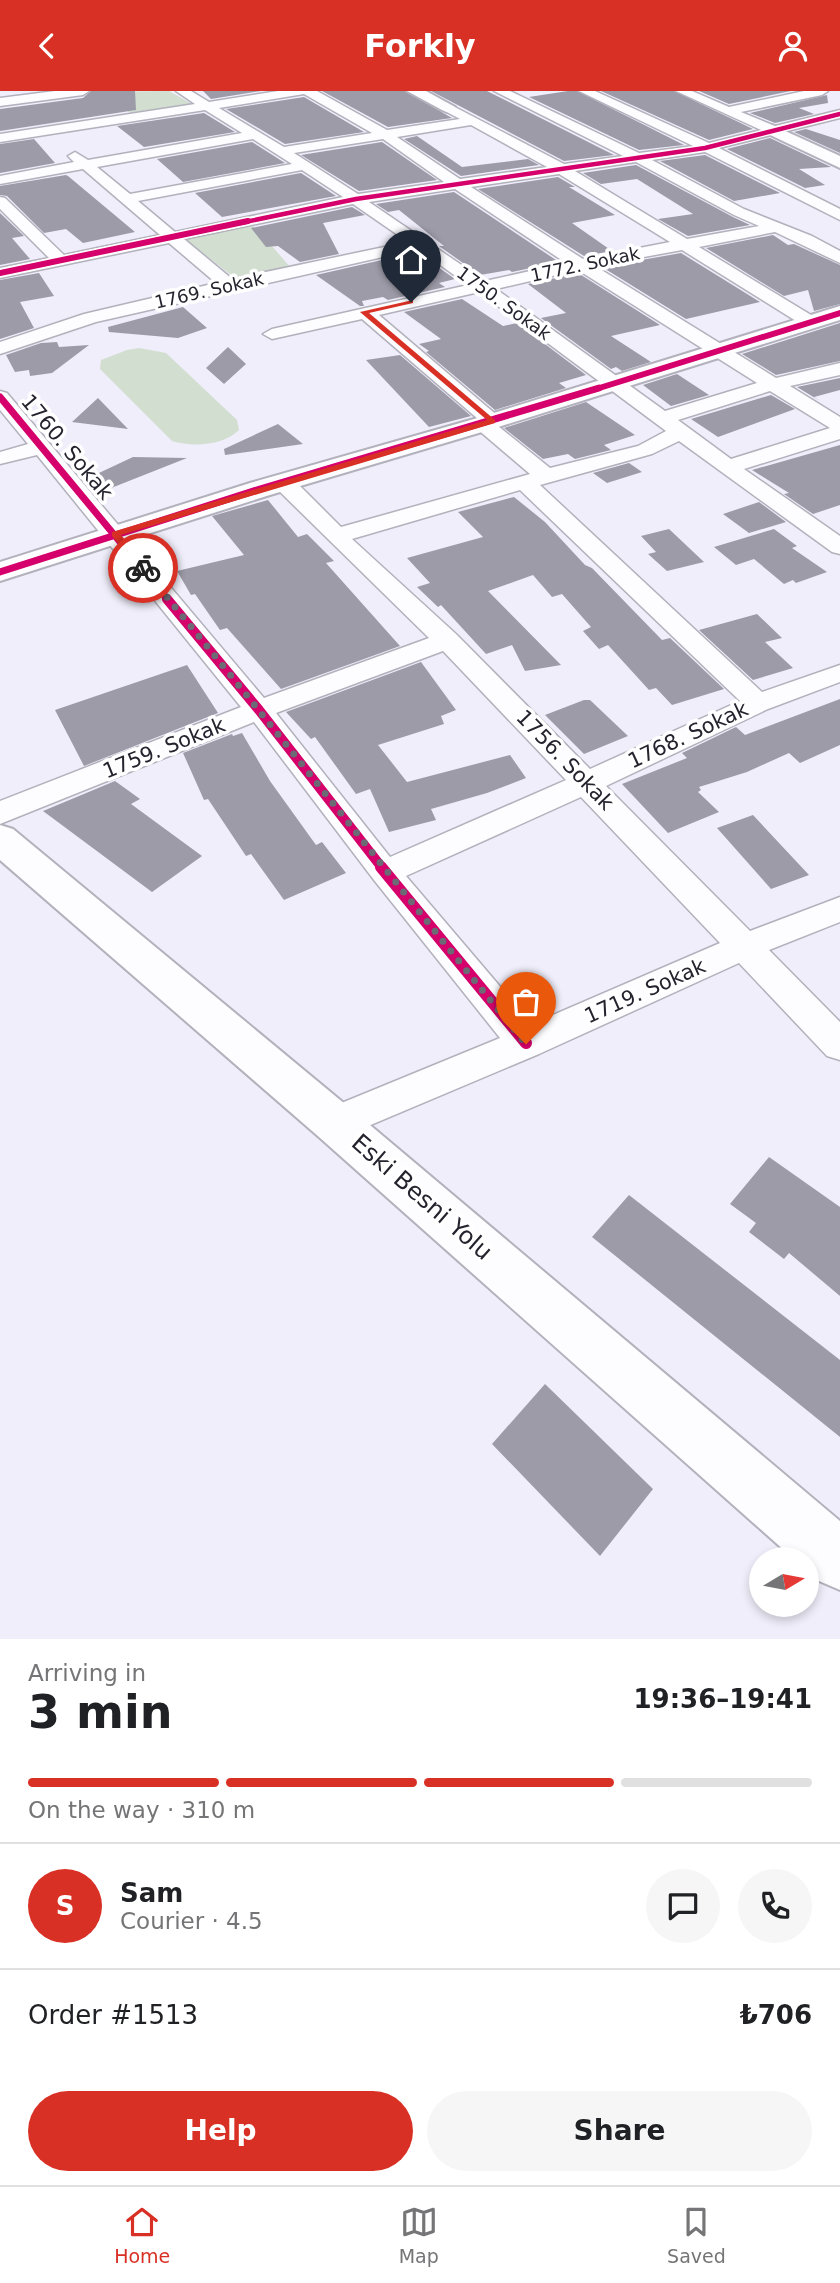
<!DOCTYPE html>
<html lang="en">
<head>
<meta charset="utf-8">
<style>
	:root { --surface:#fff; --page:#f6f6f6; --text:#202124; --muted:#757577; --line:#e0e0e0; --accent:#d93025 }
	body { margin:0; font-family:"DejaVu Sans",sans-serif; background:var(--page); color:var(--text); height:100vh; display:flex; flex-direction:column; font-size:26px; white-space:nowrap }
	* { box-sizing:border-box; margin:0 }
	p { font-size:23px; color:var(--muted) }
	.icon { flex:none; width:38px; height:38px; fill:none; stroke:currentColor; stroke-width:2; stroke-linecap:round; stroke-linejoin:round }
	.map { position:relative; height:1548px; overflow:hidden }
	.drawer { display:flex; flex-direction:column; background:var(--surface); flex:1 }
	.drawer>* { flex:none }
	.needle { width:46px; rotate:80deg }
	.buttons { position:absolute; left:749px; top:1456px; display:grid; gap:14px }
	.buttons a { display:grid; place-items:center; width:70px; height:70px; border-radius:50%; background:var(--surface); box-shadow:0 4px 10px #0003; font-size:35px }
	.pin { position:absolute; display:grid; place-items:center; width:60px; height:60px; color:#fff; margin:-72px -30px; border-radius:50% 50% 50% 0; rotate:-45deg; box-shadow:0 0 7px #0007 }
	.pin .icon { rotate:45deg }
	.courier { position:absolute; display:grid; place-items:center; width:70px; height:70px; margin:-35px; border:5px solid #d93025; border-radius:50%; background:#fff; color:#222; box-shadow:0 2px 9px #0007 }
	.head em { font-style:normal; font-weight:800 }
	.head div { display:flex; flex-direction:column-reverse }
	.head { display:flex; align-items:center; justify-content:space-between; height:119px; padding:0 28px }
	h1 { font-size:46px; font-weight:800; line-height:52px }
	.bar { display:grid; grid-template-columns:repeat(4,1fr); gap:10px 7px; align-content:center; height:84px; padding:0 28px }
	.bar i { height:9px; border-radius:5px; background:var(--line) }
	.bar .selected { background:var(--accent) }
	.bar p { grid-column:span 4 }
	.line { display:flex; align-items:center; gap:18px; padding:0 28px; border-top:2px solid var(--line) }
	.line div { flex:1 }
	.round { display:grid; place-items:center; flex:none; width:74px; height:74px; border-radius:37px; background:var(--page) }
	.cta { display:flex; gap:14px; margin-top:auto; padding:14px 28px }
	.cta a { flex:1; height:80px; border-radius:42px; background:var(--accent); color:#fff; font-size:28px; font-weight:800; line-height:80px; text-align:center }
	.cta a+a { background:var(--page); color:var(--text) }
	header { display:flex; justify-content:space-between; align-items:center; height:91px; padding:0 28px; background:var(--accent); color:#fff; font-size:32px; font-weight:800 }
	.menu { display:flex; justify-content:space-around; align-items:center; height:98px; border-top:2px solid var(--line); background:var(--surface); font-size:19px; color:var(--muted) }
	.menu a { display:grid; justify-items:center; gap:4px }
	.menu .selected { color:var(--accent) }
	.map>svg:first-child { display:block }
	.green { fill:#d1ded0 }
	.building { fill:#9d9ba8 }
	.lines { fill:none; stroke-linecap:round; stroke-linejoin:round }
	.minor-casing { stroke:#b2b1bc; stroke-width:3 }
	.tertiary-casing { stroke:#b2b1bc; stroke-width:4 }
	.secondary-casing { stroke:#b2b1bc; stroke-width:4 }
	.minor { fill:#fdfcfe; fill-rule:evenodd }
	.tertiary { fill:#fdfcfe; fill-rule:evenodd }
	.secondary { fill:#fdfcfe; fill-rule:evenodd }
	.cycleway-far4-casing { stroke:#fff; stroke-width:6 }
	.cycleway-far3-casing { stroke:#fff; stroke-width:9 }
	.cycleway-far2-casing { stroke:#fff; stroke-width:10 }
	.cycleway-far1-casing { stroke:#fff; stroke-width:13 }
	.cycleway-casing { stroke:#fff; stroke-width:17 }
	.cycleway-far4 { stroke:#d6006c; stroke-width:4.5 }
	.cycleway-far3 { stroke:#d6006c; stroke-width:6 }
	.cycleway-far2 { stroke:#d6006c; stroke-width:7 }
	.cycleway-far1 { stroke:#d6006c; stroke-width:10 }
	.cycleway { stroke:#d6006c; stroke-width:12 }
	.route { fill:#d93025 }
	.done { stroke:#6b6a75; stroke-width:7; stroke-dasharray:0 12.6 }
	.labels { text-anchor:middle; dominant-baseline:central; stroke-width:7; stroke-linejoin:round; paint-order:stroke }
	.far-street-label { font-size:18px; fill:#24232e; stroke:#fff }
	.street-label { font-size:21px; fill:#24232e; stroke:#fff }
	.near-street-label { font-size:24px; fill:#24232e; stroke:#fff }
</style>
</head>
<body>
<header><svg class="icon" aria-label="back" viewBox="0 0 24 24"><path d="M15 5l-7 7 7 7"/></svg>Forkly<svg class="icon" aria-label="person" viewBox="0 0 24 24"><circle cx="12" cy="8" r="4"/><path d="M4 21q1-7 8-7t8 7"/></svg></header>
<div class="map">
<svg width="840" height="1548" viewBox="0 0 840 1548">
	<rect width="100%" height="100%" fill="#f0eefa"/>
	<path class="green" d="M169 0 192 13 132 23 96 1Z
		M253 135 273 152 271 154 291 177 236 188 185 148Z
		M139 257 166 262 237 329 239 339C223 355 193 356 172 350L100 278 101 269 127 259Z"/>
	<path class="building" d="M91 0H135L136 19 0 40V18L83 7Z
		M203 0H261L211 8Z
		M322 0H405L452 27 388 36Z
		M431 0H487L614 64 564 70Z
		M568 0H577L684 54 639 59 529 6Z
		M601 0H674L753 38 709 49Z
		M699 0H791L729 13Z
		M827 4 828 12 799 17 814 23 775 32 750 22Z
		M304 6 364 41 285 53 226 18Z
		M204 22 235 41 144 56 117 35Z
		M806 38 840 49V62L794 41Z
		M417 45 462 76 528 68 539 74 461 85 404 48Z
		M770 47 831 76 799 78 825 94 805 97 727 58Z
		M34 48 55 72 0 82V53Z
		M252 51 285 72 183 91 157 68Z
		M382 51 437 89 359 100 301 64Z
		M705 64 780 102 734 110 660 70Z
		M636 74 733 126 750 134 688 145 658 128 693 123 637 88 601 93 583 82Z
		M301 82 336 105 222 126 195 102Z
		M66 84 68 85 135 141 83 152 66 138 44 142 7 105 0 104V95Z
		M558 86 575 96H569L615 124 572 132 612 160 584 165 478 98Z
		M454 101 559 171 512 181 509 179 480 184 439 155H444L399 119 388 121 376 113Z
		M352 116 365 124 323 132 339 163 300 171 278 155 266 156 251 137Z
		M0 122 24 145 12 147 30 168 0 174Z
		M773 144 788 154 794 153 840 174V213L814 220 808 199 784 205 706 157Z
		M417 161 455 188 439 192 445 196 388 209 383 206 362 210 364 215H360L316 184Z
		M681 162 760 211 686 228 602 176Z
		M39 182 54 205 20 211 34 237 0 248V189Z
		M578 182 660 234 611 245 651 271 622 280 616 276 611 278 541 227 566 222 528 193Z
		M462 208 503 235 517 232 586 284 559 292 566 297 495 319 426 261 429 260 419 253 441 248 404 221Z
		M183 216 207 237 178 247 109 241 108 236Z
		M840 232V270L776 284 742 263Z
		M57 251 59 256 89 254 52 282 30 285 29 279 15 281 6 264 41 252Z
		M228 256 246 273 224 293 206 277Z
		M400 264 471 325 429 336 366 269Z
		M677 283 709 304 671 315 643 294Z
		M840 287V299L814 306 820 310 797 296Z
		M771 304 795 318 718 346 691 328Z
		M98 307 128 338 72 331Z
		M586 311 635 344 604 354 611 359 575 368 568 363 543 368 504 337Z
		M278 333 303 353 225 364 224 358Z
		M840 354V414L813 423 784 403 789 402 752 379Z
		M133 366 187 367 96 403 84 389Z
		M629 372 642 381 607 392 593 382Z
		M514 406 545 431 585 474 592 477 662 549 670 547 724 598 672 614 656 597 649 599 608 554 599 558 583 540 591 536 562 503 552 506 533 484 488 500 561 574 525 580 512 554 486 563 441 514 438 516 417 496 430 492 407 467 483 446 458 421Z
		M268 409 298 446 307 443 334 470 326 472 400 555 281 598 227 537 220 539 195 503 191 504 177 480 244 464 212 425Z
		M759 411 786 431 749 442 723 423Z
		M669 438 704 471 667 480 648 463 656 461 641 445Z
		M774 438 797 455 792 457 827 481 796 492 793 489 784 493 754 468 736 474 714 456Z
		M757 523 782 547 765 551 793 577 753 589 699 539Z
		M421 571 456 619 441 625 444 633 378 654 407 691 510 664 526 687 487 702 431 718 436 729 389 741 370 698 356 703 315 646 311 648 286 621Z
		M187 574 218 622 84 675 55 619Z
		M840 608V654L800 672 789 662 747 681 699 696 701 699 698 701 719 721 668 742 622 693 687 667 682 662 736 636 745 644Z
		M584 609H590L628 645 584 663 545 624Z
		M242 642 270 690 316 754 322 751 346 782 284 809 251 763 246 765 208 708 204 709 183 662 232 643 233 645Z
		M115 690 140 708 131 713 202 765 152 801 43 720Z
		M753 724 809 784 771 798 717 737Z
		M769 1066 840 1116V1205L789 1162 784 1168 749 1141 756 1132 730 1113Z
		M629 1104 840 1269V1346L592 1146Z
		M545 1293 653 1398 600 1465 492 1353Z"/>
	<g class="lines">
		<g class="minor-casing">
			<path id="minor" d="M55 0H89L83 4 0 15V7Z
				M176 0H191L209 11 278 0H317L387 39 460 28 443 19 441 16 447 12 564 73 623 65 494 0H510L639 62 693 55 579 0H595L709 52 761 39 676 0H692L729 16 804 0H828L822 4 741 21 775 35 840 19V27L719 57 840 118V129L705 61 652 69 744 118 812 145 840 160V172L775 141 699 156 816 227 819 231 816 235H804L682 159 595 175 776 287 840 272V284L790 295 840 326V348L744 378 840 445V463L832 461 679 350 652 363 540 394 762 601 840 574V591L768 618 606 695 750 840 840 806V831L769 859 840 931V969L827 965 739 872 539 963 335 1049 322 1044 316 1032 322 1020 500 947 374 789 254 631 0 733V710L241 616 37 364 0 373V361L28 353 0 319V300L7 302 264 607 429 547 275 396 272 391 275 386H291L341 436 530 383 476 337 473 333 478 328 362 228 272 248 263 243 272 238 468 194 418 158 96 231 0 263V251L84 223 216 192 169 152 0 187V177L49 167 0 118V106L5 107 64 164 160 144 83 78 0 93V85L74 71 68 65 75 61 88 69 242 42 205 19 0 51V43L195 13ZM304 3 372 42 284 56 219 17ZM471 34 547 76 460 88 397 46ZM253 48 292 73 130 103 97 76ZM383 48 444 91 358 103 294 62ZM636 71 734 124 759 135 687 148 575 80ZM302 79 343 106 175 141 138 110ZM559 83 670 151 583 168 471 96ZM455 98 566 172 485 190 369 111ZM353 113 408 151 232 188 184 148ZM578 179 757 292 665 320 496 198ZM479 201 666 340 638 355 550 377 498 335 502 330 499 326 379 224ZM770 300 830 337 731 368 678 329ZM520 399 740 610 590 678 456 543 352 448ZM443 560 566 689 390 766 276 622ZM581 706 720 852 532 933 406 785Z"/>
		</g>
		<g class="tertiary-casing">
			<path id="tertiary" d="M407 0H426L455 16 447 21 442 19Z
				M772 34 840 65V77L766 42 764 39Z
				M840 215V229L492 338 270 404 0 490V471L250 392 474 328Z"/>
		</g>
		<g class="secondary-casing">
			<path id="secondary" d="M0 734 13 738 351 1018 840 1430V1499L819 1490 807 1479V1468H794L319 1046 0 769Z"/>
		</g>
		<use href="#minor" class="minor"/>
		<use href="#tertiary" class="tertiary"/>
		<use href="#secondary" class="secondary"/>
		<g class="cycleway-far4-casing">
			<path id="cycleway-far4" d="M240 132 356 108 705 57 840 23"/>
		</g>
		<g class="cycleway-far3-casing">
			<path id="cycleway-far3" d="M0 182 248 130
				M593 299 840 222"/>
		</g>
		<g class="cycleway-far2-casing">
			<path id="cycleway-far2" d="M0 306 169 510
				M0 481 260 398 599 297"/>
		</g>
		<g class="cycleway-far1-casing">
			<path id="cycleway-far1" d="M167 508 259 619 383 778"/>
		</g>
		<g class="cycleway-casing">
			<path id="cycleway" d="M381 776 526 952"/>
		</g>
		<use href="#cycleway-far4" class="cycleway-far4"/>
		<use href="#cycleway-far3" class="cycleway-far3"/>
		<use href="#cycleway-far2" class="cycleway-far2"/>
		<use href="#cycleway-far1" class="cycleway-far1"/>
		<use href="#cycleway" class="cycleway"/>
	</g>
	<path class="route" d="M413 209V212L369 222 495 329V332L121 444 148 477 140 479 112 445V441L487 329 360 221Z"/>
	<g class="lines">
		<path class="done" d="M143 477C273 634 397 795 526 953"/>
	</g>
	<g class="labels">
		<g class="far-street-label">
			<text transform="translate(585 173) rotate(-12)">1772. Sokak</text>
			<text transform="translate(209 199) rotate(-13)">1769. Sokak</text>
			<text transform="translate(504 212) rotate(36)">1750. Sokak</text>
		</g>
		<g class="street-label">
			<text transform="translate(67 356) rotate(50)">1760. Sokak</text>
			<text transform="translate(688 644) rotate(-25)">1768. Sokak</text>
			<text transform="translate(164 657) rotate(-22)">1759. Sokak</text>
			<text transform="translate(565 669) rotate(46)">1756. Sokak</text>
			<text transform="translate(645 900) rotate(-24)">1719. Sokak</text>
		</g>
		<g class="near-street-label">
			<text transform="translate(422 1106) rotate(41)">Eski Besni Yolu</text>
		</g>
	</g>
</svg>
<div class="buttons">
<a><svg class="needle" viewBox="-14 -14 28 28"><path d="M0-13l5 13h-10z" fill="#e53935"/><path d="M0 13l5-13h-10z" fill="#757577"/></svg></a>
</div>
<div class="pin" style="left:526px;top:953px;background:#ea580c"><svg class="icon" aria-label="bag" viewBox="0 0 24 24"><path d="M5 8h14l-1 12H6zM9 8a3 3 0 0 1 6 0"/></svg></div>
<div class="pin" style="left:411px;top:211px;background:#1f2937"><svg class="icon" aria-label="home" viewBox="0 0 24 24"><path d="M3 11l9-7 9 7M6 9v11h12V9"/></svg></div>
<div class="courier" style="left:143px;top:477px"><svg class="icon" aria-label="bike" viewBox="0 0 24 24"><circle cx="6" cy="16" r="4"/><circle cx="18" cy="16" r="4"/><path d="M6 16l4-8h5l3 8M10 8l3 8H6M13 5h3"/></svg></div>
</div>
<section class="drawer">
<div class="head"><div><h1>3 min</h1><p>Arriving in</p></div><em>19:36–19:41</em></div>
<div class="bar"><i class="selected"></i><i class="selected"></i><i class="selected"></i><i></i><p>On the way · 310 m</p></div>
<div class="line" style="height:126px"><b class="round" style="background:var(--accent);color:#fff">S</b><div><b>Sam</b><p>Courier · 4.5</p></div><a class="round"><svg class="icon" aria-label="chat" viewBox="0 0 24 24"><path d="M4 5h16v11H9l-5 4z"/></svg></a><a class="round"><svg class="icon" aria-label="phone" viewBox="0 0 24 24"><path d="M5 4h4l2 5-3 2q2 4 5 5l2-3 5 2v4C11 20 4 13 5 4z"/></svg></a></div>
<div class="line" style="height:91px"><div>Order #1513</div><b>₺706</b></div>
<div class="cta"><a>Help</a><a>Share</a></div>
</section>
<nav class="menu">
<a class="selected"><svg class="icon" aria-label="home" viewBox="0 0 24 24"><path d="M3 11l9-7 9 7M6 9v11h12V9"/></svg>Home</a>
<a><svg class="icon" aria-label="map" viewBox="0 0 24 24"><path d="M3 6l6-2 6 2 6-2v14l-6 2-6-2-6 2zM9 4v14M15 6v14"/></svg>Map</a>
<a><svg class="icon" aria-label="saved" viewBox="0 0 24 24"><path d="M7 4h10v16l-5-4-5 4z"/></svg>Saved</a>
</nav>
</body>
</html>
